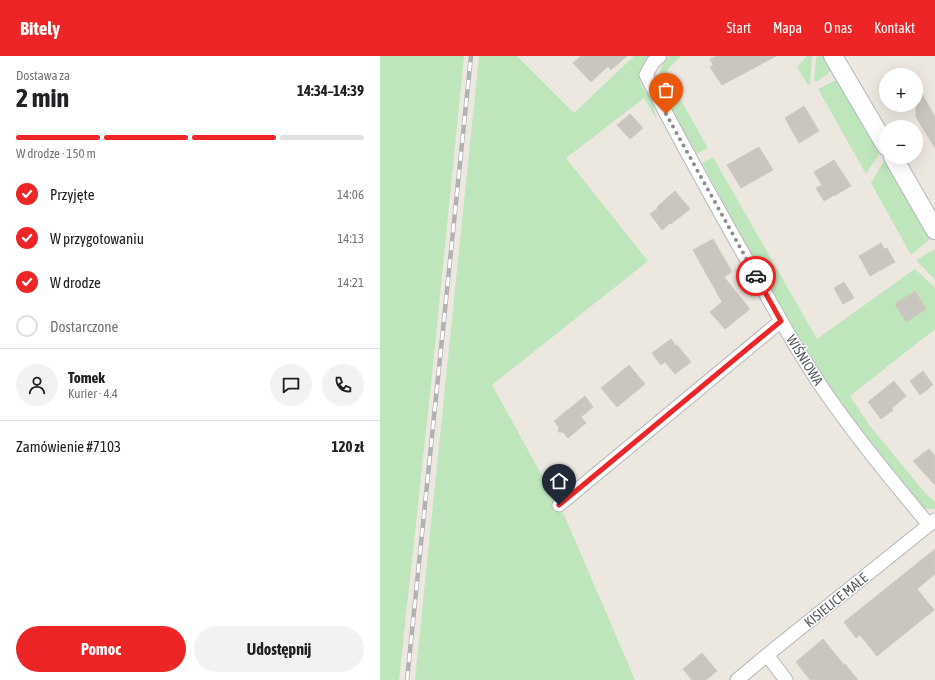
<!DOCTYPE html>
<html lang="pl">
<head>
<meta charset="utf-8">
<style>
	:root { --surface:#fff; --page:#f2f2f2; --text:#202124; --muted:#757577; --line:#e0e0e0; --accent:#ed2526 }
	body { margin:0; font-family:"Asap Condensed",sans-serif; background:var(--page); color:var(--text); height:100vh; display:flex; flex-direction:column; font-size:15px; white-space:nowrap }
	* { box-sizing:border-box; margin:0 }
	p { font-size:13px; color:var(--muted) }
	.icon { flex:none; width:22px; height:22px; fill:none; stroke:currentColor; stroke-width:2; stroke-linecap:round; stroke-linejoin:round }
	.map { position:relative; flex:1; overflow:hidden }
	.drawer { display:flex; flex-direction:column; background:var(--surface); width:380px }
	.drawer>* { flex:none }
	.fabs { position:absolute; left:499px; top:12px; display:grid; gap:8px }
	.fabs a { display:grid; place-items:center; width:44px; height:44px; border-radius:50%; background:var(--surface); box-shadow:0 4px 16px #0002; font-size:20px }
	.pin { position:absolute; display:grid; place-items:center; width:34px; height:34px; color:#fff; margin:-41px -17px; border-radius:50% 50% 50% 0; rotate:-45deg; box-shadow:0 0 4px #0007 }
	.pin .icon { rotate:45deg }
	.courier { position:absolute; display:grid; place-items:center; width:40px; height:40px; margin:-20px; border:3px solid #ed2526; border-radius:50%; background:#fff; color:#222; box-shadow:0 1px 5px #0007 }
	.overview em { font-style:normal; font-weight:700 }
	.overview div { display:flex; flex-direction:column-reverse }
	.overview { display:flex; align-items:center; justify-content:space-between; height:68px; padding:0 16px }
	h1 { font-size:26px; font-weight:700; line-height:30px }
	.bar { display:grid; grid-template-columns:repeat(4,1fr); gap:6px 4px; align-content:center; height:48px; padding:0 16px }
	.bar i { height:5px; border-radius:3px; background:var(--line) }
	.bar .current { background:var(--accent) }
	.bar p { grid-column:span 4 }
	.line { display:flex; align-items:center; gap:10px; padding:0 16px; border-top:1px solid var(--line) }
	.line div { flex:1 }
	.round { display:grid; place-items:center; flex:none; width:42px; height:42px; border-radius:21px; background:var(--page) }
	ol { padding:0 16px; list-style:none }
	li { display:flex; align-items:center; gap:12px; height:44px }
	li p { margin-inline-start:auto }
	li .icon { padding:4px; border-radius:50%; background:var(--accent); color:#fff; stroke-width:4 }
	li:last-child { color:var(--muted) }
	li i { width:22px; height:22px; border:2px solid var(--line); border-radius:50% }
	.primary-button { display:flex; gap:8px; margin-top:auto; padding:8px 16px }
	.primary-button a { flex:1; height:46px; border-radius:24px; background:var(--accent); color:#fff; font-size:16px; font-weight:700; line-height:46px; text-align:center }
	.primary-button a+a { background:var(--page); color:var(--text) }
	header { display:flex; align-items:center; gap:24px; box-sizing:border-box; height:56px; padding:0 20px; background:var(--accent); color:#fff }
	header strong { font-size:19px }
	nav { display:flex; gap:22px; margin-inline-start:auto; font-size:14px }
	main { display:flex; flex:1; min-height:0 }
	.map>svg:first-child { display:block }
	.green { fill:#bee5bb }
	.building { fill:#c9c5bf; stroke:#d1c9be }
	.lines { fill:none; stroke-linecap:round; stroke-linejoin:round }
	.street-casing { stroke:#b3b7bb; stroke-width:15 }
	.secondary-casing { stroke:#b3b8bd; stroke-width:20 }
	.street { stroke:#fff; stroke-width:13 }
	.secondary { stroke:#fff; stroke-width:18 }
	.rail-casing { stroke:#b1b2b2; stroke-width:4.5 }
	.rail { stroke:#fff; stroke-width:3; stroke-dasharray:9; stroke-linecap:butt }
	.done { stroke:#8c8e8d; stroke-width:4; stroke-dasharray:0 7.2 }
	.route { stroke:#ed2526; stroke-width:5 }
	.labels { text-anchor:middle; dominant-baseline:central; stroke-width:3; stroke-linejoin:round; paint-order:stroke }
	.street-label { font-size:14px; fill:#585d61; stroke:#fff }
</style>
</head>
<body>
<header>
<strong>Bitely</strong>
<nav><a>Start</a><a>Mapa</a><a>O nas</a><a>Kontakt</a></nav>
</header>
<main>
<section class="drawer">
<div class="overview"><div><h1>2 min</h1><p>Dostawa za</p></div><em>14:34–14:39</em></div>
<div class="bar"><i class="current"></i><i class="current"></i><i class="current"></i><i></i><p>W drodze · 150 m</p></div>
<ol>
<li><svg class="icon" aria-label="check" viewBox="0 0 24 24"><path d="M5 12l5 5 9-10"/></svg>Przyjęte<p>14:06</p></li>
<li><svg class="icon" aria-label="check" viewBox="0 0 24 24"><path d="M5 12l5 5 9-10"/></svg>W przygotowaniu<p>14:13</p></li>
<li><svg class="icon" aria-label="check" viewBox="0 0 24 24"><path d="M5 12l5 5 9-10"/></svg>W drodze<p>14:21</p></li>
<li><i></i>Dostarczone</li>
</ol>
<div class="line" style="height:72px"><a class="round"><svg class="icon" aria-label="person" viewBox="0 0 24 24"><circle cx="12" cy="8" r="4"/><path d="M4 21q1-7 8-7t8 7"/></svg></a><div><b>Tomek</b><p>Kurier · 4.4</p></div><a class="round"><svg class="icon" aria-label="chat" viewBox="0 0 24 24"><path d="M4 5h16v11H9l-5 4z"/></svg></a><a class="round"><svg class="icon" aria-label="phone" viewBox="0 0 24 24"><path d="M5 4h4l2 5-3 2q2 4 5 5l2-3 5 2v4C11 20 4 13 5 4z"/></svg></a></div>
<div class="line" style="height:52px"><div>Zamówienie #7103</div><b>120 zł</b></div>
<div class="primary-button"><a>Pomoc</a><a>Udostępnij</a></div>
</section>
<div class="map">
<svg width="555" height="624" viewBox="0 0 555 624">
	<rect width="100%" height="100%" fill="#ece8df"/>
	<path class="green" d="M0 0H84L52 319 19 624H0Z
		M99 0H137L194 57 254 0H270C263 7 256 17 261 28 262 31 264 33 266 36 272 44 275 52 276 62L264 42 186 102 268 205 112 329 185 461 255 624H35Z
		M289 0H301L288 13 286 18 328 92 317 98 280 32C278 18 279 11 289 0Z
		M427 0H431L432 1 430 28 428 29 417 11Z
		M439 0H444C455 18 451 15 436 26L434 24 436 2Z
		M454 25H458L497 90 499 98 486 118 438 33Z
		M333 101 437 283 535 213 555 232V273L470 340 490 370 546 438 555 446V453H548L543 452 486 385 431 305 411 270 322 107Z
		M505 106 508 107 552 181 531 199 491 127 503 107Z
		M555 193V224L536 204Z"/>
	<path class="building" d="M201 0H247L231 14 228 10 211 26 193 7Z
		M337 0H396L342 29 330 11 333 9 330 3Z
		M536 27 555 61V92L536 61Z
		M424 50 439 75 419 87 405 62Z
		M250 58 263 72 250 83 237 69Z
		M379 91 393 114 361 132 347 109Z
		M454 104 471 130 454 140V139L444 145 436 132 442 129 434 116Z
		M295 135 310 153 291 168 290 167 282 174 270 158 278 152 277 151Z
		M333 183 352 216 344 221 370 253 345 273 330 256 342 246 313 194Z
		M501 187 504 193 507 192 515 206 490 220 479 200Z
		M464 226 474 242 463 248 454 232Z
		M535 235 546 253 526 266 515 248Z
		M291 283 296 290 297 289 311 306 295 318 285 306 281 309 272 297Z
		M249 309 265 328 237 351 221 332Z
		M543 315 553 329 540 339 530 325Z
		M514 325 526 340 512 352 513 354 501 363 488 346Z
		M205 340 213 351 201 361 206 367 188 382 183 376H178L179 371 174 365Z
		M549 393 555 400V429L533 405Z
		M555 493V518L537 533 554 554 497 600 480 579 476 582 464 566Z
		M443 583 464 609 465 608 478 624H430L416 606Z
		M322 597 337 615 326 624H312L303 613Z"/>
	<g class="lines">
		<g class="street-casing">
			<path id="street" d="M280 0 273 6 266 19C296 77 328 135 360 192 389 243 416 295 450 343 481 387 515 428 549 469
				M179 449 401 265
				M387 599 406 624
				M357 624 387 599 555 464"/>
		</g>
		<g class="secondary-casing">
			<path id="secondary" d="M453 0 506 90
				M513 101 555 174"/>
		</g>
		<use href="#street" class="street"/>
		<use href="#secondary" class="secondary"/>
		<g class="rail-casing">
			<path id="rail" d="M27 624 91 0"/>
		</g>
		<use href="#rail" class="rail"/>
	</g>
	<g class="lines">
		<path class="done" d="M286 58 376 220"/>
		<path class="route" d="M179 449 401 265 376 220"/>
	</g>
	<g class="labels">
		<g class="street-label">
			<text transform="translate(425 304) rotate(58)">WIŚNIOWA</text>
			<text transform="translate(456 544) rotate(-39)">KISIELICE MAŁE</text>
		</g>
	</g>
</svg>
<div class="fabs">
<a>+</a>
<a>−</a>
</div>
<div class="pin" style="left:286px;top:58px;background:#ea580c"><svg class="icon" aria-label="bag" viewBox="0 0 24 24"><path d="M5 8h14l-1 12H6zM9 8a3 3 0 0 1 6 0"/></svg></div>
<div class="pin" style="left:179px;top:449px;background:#1f2937"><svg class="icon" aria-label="home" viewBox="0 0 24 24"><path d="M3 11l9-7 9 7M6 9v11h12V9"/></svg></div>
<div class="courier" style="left:376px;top:220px"><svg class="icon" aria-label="car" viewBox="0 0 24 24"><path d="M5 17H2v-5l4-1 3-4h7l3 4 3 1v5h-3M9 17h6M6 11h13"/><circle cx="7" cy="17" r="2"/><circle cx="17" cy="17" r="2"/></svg></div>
</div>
</main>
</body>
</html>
